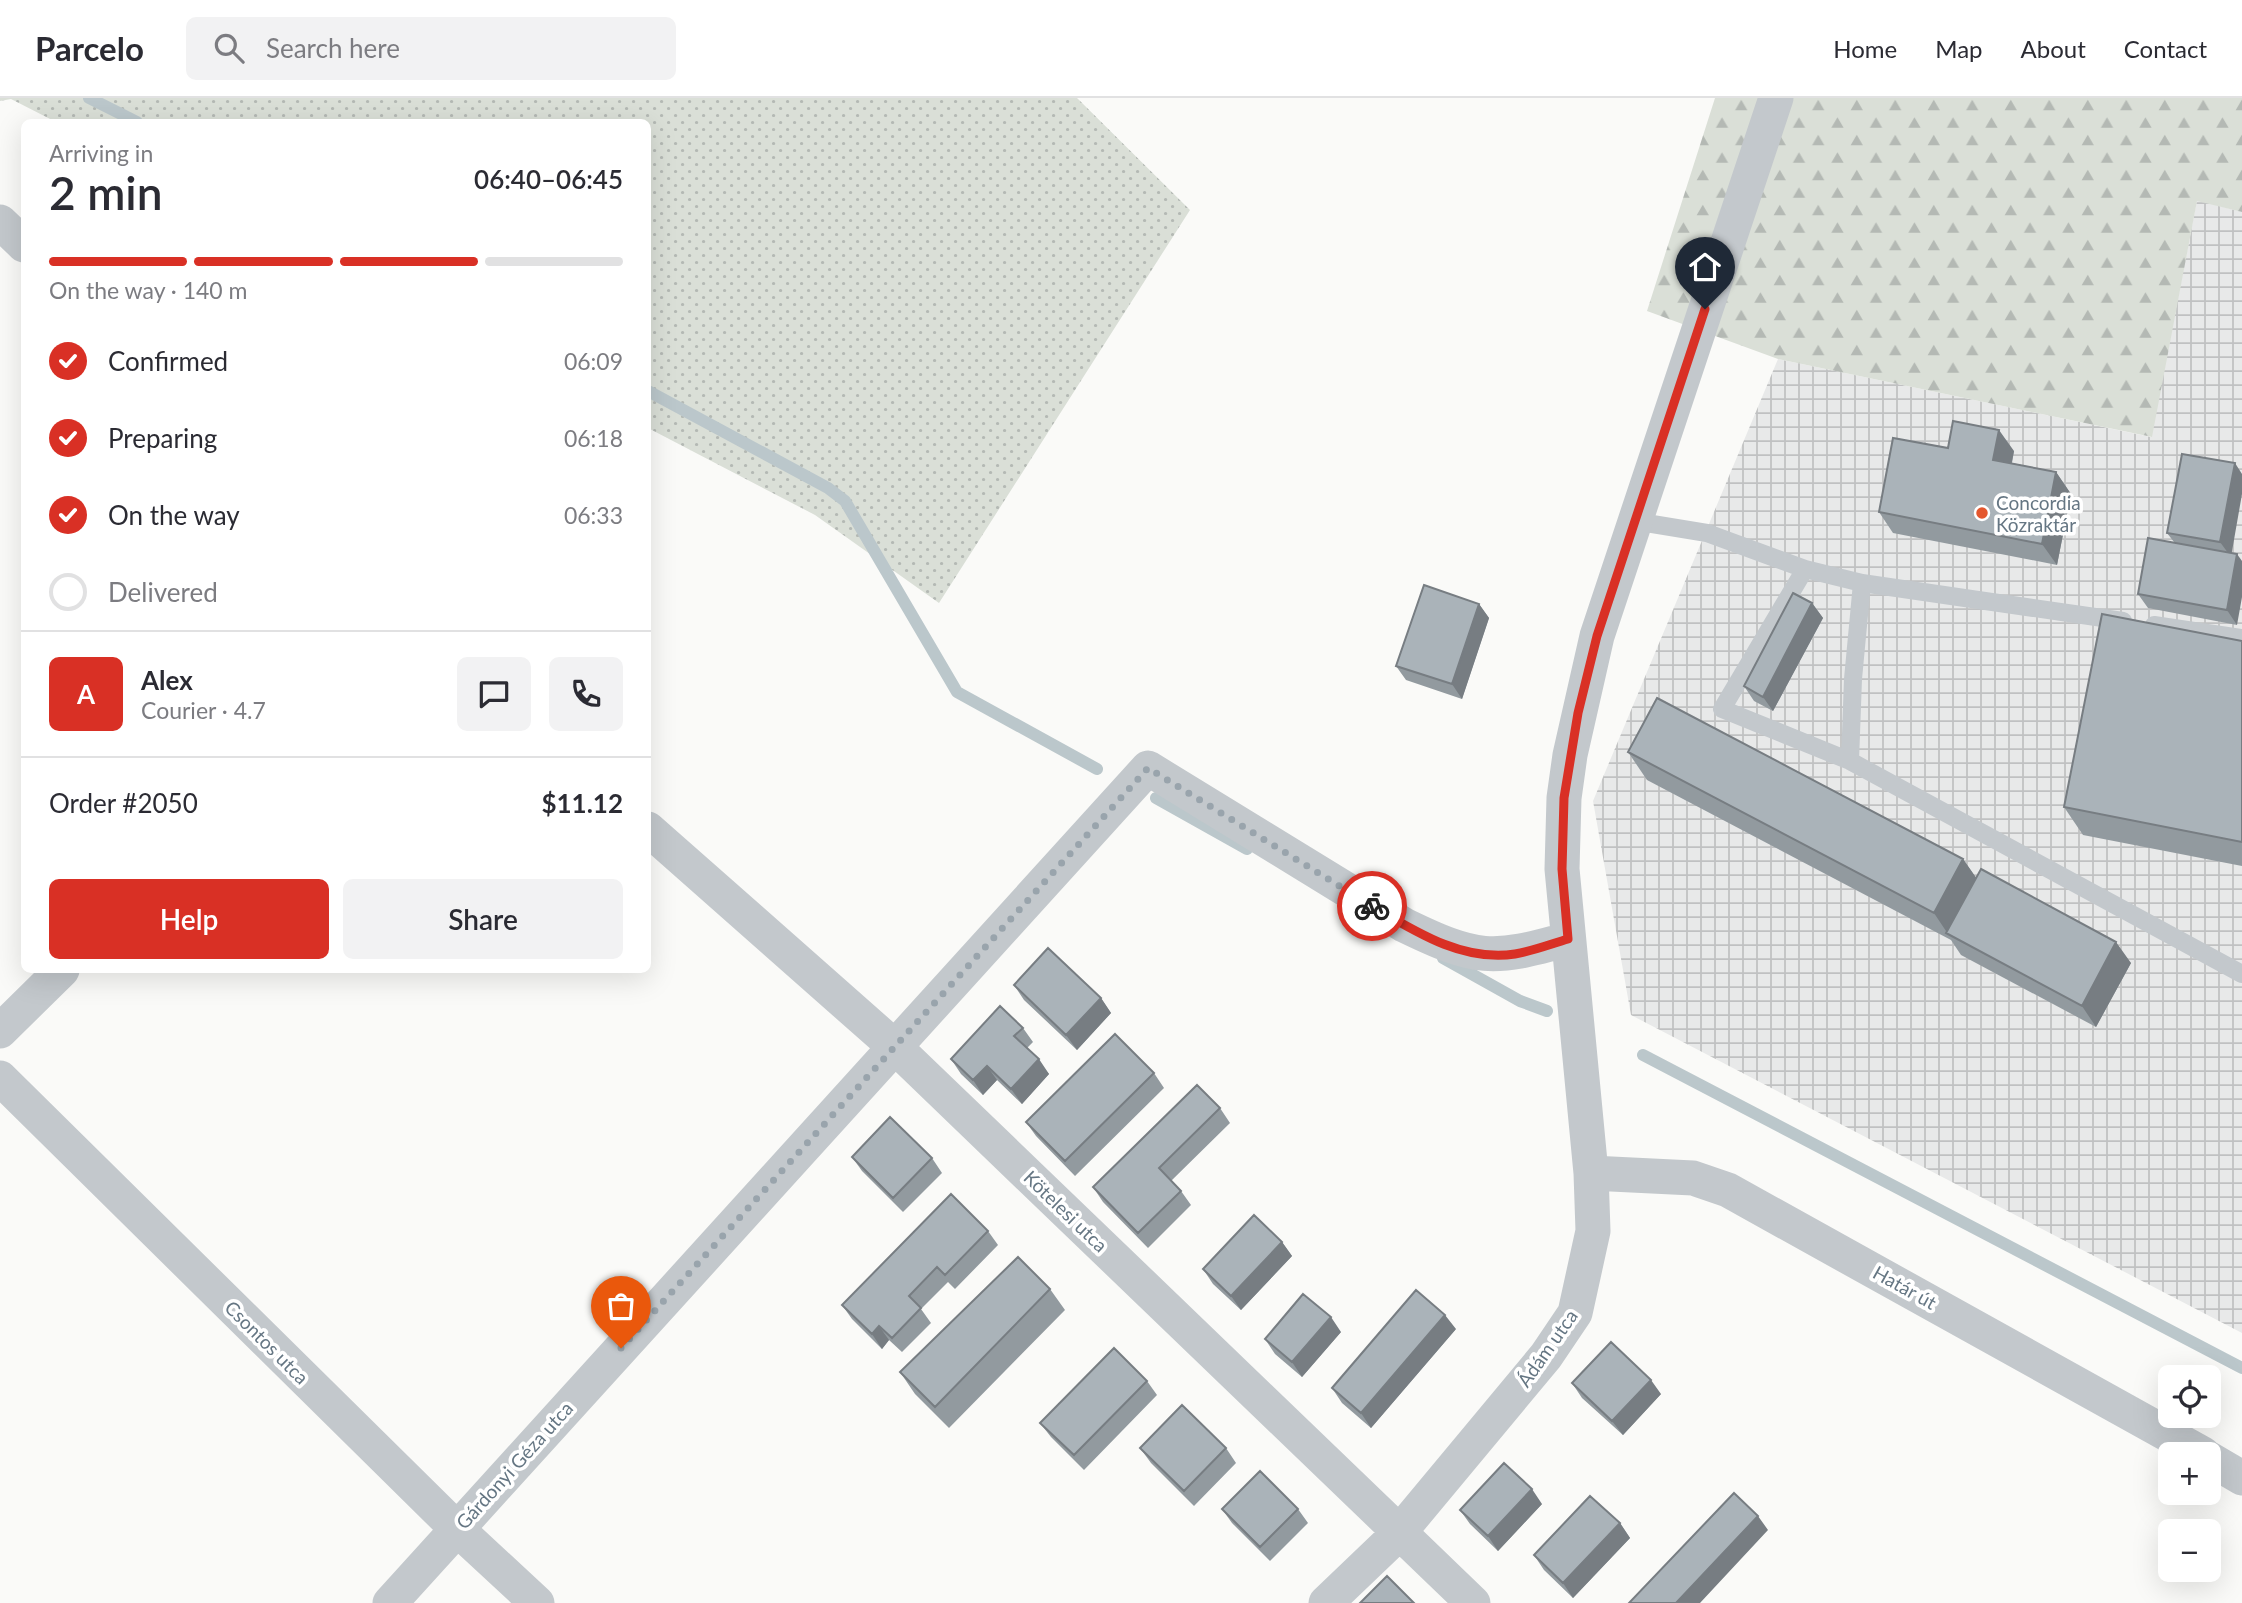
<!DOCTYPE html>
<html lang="en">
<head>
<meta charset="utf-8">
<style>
	:root { --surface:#fff; --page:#f2f2f3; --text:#2b2b33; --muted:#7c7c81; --line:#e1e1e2; --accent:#d93025 }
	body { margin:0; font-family:Lato,sans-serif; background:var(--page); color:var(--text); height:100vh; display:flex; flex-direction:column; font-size:26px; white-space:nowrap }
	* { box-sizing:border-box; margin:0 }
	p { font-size:23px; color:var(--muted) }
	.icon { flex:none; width:38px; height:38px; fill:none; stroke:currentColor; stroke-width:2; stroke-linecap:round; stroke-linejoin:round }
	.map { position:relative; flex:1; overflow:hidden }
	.sheet { position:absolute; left:21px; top:21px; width:630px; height:854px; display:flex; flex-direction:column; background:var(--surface); border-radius:10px; box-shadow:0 7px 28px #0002 }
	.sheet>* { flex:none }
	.controls { position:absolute; left:2158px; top:1267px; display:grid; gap:14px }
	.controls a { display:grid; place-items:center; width:63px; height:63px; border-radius:10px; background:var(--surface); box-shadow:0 7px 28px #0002; font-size:35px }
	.pin { position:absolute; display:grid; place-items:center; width:60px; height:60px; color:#fff; margin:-72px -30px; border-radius:50% 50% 50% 0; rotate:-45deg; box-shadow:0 0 7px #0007 }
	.pin .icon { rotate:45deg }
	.courier { position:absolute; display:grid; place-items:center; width:70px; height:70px; margin:-35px; border:5px solid #d93025; border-radius:50%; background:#fff; color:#222; box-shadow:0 2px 9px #0007 }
	.head em { font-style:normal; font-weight:600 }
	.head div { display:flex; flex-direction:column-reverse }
	.head { display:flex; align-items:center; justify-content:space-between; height:119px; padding:0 28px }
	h1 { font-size:46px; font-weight:600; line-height:52px }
	.bar { display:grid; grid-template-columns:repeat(4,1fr); gap:10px 7px; align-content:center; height:84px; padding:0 28px }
	.bar i { height:9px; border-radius:5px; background:var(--line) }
	.bar .selected { background:var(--accent) }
	.bar p { grid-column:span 4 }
	.line { display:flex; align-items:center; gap:18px; padding:0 28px; border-top:2px solid var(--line) }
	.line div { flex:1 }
	.round { display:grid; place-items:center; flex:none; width:74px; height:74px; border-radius:10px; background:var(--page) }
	ol { padding:0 28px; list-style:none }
	li { display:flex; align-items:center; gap:21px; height:77px }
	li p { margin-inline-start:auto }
	li .icon { padding:7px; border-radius:50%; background:var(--accent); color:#fff; stroke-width:4 }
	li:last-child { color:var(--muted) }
	li i { width:38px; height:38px; border:4px solid var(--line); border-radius:50% }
	.button { display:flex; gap:14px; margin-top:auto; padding:14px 28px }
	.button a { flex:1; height:80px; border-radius:10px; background:var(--accent); color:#fff; font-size:28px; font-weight:600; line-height:80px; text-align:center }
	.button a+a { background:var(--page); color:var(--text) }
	header { display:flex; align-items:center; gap:42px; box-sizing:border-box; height:98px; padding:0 35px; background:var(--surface); border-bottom:2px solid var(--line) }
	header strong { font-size:33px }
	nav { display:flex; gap:38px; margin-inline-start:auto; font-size:24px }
	.search { width:490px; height:63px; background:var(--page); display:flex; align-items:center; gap:18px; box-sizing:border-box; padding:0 24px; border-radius:10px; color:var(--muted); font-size:26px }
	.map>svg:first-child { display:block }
	.industrial { fill:url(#industrial-grid) }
	.grass { fill:url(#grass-dots) }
	.forest { fill:url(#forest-firs) }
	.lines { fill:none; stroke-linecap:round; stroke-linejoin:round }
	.stream { stroke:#bbc7cb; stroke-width:12 }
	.service { stroke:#c3c8cc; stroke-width:18 }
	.minor { stroke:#c3c8cc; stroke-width:35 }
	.wall { fill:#929a9f }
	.shaded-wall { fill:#777d82 }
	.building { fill:#aab3b9; stroke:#777d82; stroke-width:2 }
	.done { stroke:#99a4ac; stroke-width:7; stroke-dasharray:0 12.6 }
	.route { stroke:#d93025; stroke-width:9 }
	.poi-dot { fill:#e4572e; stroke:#fff; stroke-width:2.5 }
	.labels { text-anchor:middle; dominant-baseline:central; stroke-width:7; stroke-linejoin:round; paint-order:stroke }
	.poi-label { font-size:19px; fill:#657683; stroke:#fff; text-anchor:start }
	.street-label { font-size:19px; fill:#657683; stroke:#fff }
</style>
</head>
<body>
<header>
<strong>Parcelo</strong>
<div class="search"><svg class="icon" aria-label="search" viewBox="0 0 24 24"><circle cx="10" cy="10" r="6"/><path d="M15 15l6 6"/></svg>Search here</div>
<nav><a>Home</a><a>Map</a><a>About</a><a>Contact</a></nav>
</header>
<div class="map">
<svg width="2242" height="1505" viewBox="0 0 2242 1505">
	<defs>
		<pattern id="industrial-grid" width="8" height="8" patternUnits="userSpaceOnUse" patternTransform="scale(1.75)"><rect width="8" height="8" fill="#e8e9e9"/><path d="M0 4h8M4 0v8" fill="none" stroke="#c0c1c2"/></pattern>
		<pattern id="grass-dots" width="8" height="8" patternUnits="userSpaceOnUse" patternTransform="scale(1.75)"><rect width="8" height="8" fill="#dadfd7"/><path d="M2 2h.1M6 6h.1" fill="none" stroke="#b4b9b4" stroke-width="1.8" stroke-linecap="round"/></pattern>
		<pattern id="forest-firs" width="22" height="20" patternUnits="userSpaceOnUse" patternTransform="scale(1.75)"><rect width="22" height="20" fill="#dadfd7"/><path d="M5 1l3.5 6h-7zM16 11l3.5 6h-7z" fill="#b4b9b4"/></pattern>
	</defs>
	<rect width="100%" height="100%" fill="#fafaf8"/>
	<path class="industrial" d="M2197 102 2242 114V1235L1631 917 1593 703 1778 261 2151 339Z"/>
	<path class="grass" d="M0 0H1077L1190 112 939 505 815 417 648 330V24H56L11 1 0 3Z"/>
	<path class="forest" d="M1715 0H2242V114L2197 103 2152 339 1778 261 1647 213Z"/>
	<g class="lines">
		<path class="stream" d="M89 0 137 24
			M648 293 828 390 845 403 957 594 1097 671
			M1156 700 1247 751
			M1443 860 1520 903 1547 913
			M1643 957 2242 1270"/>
		<path class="service" d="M1634 423 1707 435 1805 471 1862 485 2123 523
			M1805 471 1722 611 1850 663 2242 876
			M2154 527 2242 540
			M1850 663 1853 581 1862 485"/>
		<path class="minor" d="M0 124 24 147
			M648 731 896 950 1473 1505
			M0 933 62 872
			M0 980 456 1430 537 1505
			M1591 1075 1693 1080 1728 1092 2203 1356
			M2208 1360 2242 1380
			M390 1505 1148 670 1404 827C1476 862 1492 863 1568 841
			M1326 1505 1398 1436 1546 1258 1575 1215 1593 1133 1591 1075 1562 771 1564 700 1570 657 1597 538 1776 0"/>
	</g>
	<path class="wall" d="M1948 350 2014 353 2012 365 2056 374 2071 396 2057 467 1893 435 1879 414Z
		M2182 356 2231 455 2237 527 2148 510 2138 496 2174 444 2167 435Z
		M1812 505 1823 520 1773 613 1754 603 1744 588Z
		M1479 506 1489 520 1462 601 1406 582 1396 568Z
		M2242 543V768L2083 737 2064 709Z
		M1628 654 1963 761 1976 780 2131 865 2096 929 1961 857 1951 842 1647 682Z
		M1014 887 1101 900 1111 915 1077 952 1024 902Z
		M1023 930 1033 944 1027 950 1049 976 1022 1006 997 982 983 997 961 976 951 961Z
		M1154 975 1164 990 1075 1078 1036 1038 1026 1024Z
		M1220 1010 1230 1025 1171 1083 1181 1093 1191 1107 1148 1150 1103 1104 1093 1089Z
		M852 1059 932 1060 942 1075 903 1114 862 1073Z
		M988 1133 998 1147 955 1191 948 1184 921 1211 931 1225 902 1254 889 1242 882 1251 852 1221 842 1207Z
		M1282 1144 1292 1158 1241 1212 1213 1186 1203 1171Z
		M1050 1191 1065 1212 949 1330 915 1296 900 1274Z
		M1456 1231 1371 1330 1342 1305 1332 1290Z
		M1341 1234 1302 1279 1275 1256 1265 1241Z
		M1147 1283 1157 1297 1084 1372 1051 1339 1040 1325Z
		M1572 1285 1661 1296 1623 1337 1582 1300Z
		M1140 1350H1226L1236 1365 1194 1408 1151 1365Z
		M1542 1406 1498 1453 1470 1426 1460 1412Z
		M1222 1411H1298L1308 1425 1270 1463 1232 1425Z
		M1620 1425 1630 1440 1573 1500 1544 1472 1534 1457Z"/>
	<path class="shaded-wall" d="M1999 332 2014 353 2008 383 1993 362Z
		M2235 365 2242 376V396L2231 459 2220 444Z
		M2056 374 2071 396 2057 467 2042 446Z
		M2237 456 2242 463V499L2237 527 2227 512Z
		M1812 505 1823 520 1773 613 1763 599Z
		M1479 506 1489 520 1462 601 1452 586Z
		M1963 761 1982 788 1948 836 1934 815Z
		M2116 844 2131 865 2096 929 2082 908Z
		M1101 900 1111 915 1077 952 1066 937Z
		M1039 961 1049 976 1022 1006 1011 991Z
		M987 968 997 982 983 997 973 982Z
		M1282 1144 1292 1158 1241 1212 1231 1198Z
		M1445 1217 1456 1231 1371 1330 1361 1315Z
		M1331 1219 1341 1234 1302 1279 1292 1264Z
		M879 1228 889 1242 882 1251 872 1236Z
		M1651 1282 1661 1296 1623 1337 1612 1323Z
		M1532 1391 1542 1406 1498 1453 1488 1438Z
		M1758 1418 1768 1432 1700 1505H1676Z
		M1620 1425 1630 1440 1573 1500 1563 1485Z"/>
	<path class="building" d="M1953 323 1999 332 1993 362 2056 374 2042 446 1879 414 1893 340 1948 350Z
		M2182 356 2235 365 2220 444 2167 435Z
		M2148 440 2237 456 2227 512 2138 496Z
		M1424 487 1479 506 1452 586 1396 568Z
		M1793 495 1812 505 1763 599 1744 588Z
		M2102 516 2242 543V744L2064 709Z
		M1657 600 1963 761 1934 815 1628 654Z
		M1981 771 2116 844 2082 908 1946 835Z
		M1048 850 1101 900 1066 937 1014 887Z
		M1000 908 1023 930 1014 938 1039 961 1011 991 987 968 973 982 951 961Z
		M1115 936 1154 975 1065 1063 1026 1024Z
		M1197 987 1220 1010 1159 1070 1181 1093 1138 1135 1093 1089Z
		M890 1019 932 1060 893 1100 852 1059Z
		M951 1096 988 1133 945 1177 937 1169 909 1198 921 1210 892 1240 879 1228 872 1236 842 1207Z
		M1254 1117 1282 1144 1231 1198 1203 1171Z
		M1018 1159 1050 1191 935 1309 900 1274Z
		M1416 1192 1445 1217 1361 1315 1332 1290Z
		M1303 1196 1331 1219 1292 1264 1265 1241Z
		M1611 1244 1651 1282 1612 1323 1572 1285Z
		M1114 1250 1147 1283 1074 1357 1040 1325Z
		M1182 1307 1226 1350 1184 1393 1140 1350Z
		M1504 1365 1532 1391 1488 1438 1460 1412Z
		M1260 1373 1298 1411 1260 1449 1222 1411Z
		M1734 1395 1758 1418 1676 1505H1629Z
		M1590 1398 1620 1425 1563 1485 1534 1457Z
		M1387 1478 1414 1505H1360Z"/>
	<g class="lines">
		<path class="done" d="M621 1250 1148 670 1372 808"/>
		<path class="route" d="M1372 808C1416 834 1463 864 1515 856 1533 853 1551 846 1568 841L1562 771 1564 700 1578 615 1597 538 1705 211"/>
	</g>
	<circle class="poi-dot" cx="1982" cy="415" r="7"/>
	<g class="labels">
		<g class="poi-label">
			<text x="1996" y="404">Concordia<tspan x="1996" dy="22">Közraktár</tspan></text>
		</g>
		<g class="street-label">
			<text transform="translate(1066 1113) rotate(44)">Kötelesi utca</text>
			<text transform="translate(1905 1189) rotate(29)">Határ út</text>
			<text transform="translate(267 1244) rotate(45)">Csontos utca</text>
			<text transform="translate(1547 1250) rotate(-55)">Ádám utca</text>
			<text transform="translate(514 1367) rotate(-48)">Gárdonyi Géza utca</text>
		</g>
	</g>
</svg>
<div class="controls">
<a><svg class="icon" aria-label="locate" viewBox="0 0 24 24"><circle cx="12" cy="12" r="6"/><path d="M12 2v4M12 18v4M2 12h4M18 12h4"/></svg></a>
<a>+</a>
<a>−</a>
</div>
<div class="pin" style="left:621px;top:1250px;background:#ea580c"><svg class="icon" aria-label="bag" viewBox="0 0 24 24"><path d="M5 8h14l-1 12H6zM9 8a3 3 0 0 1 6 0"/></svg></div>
<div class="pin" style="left:1705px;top:211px;background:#1f2937"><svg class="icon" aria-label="home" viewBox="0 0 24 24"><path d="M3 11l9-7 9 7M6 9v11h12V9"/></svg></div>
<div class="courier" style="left:1372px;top:808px"><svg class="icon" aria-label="bike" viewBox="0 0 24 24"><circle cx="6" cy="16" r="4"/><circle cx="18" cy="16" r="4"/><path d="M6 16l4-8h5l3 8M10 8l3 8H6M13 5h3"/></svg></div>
<section class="sheet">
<div class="head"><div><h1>2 min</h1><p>Arriving in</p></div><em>06:40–06:45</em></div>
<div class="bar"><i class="selected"></i><i class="selected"></i><i class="selected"></i><i></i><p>On the way · 140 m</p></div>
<ol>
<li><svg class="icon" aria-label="check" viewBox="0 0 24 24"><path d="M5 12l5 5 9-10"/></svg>Confirmed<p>06:09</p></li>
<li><svg class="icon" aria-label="check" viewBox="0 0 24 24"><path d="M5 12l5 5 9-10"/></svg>Preparing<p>06:18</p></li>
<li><svg class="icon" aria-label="check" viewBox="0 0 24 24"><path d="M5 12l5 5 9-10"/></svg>On the way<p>06:33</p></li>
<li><i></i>Delivered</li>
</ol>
<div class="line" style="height:126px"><b class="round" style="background:var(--accent);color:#fff">A</b><div><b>Alex</b><p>Courier · 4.7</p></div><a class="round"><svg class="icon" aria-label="chat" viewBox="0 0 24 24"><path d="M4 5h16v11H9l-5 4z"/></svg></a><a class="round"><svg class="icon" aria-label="phone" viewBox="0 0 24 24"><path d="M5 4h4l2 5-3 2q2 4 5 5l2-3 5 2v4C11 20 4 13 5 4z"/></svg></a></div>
<div class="line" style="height:91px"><div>Order #2050</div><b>$11.12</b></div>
<div class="button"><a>Help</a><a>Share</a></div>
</section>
</div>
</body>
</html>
